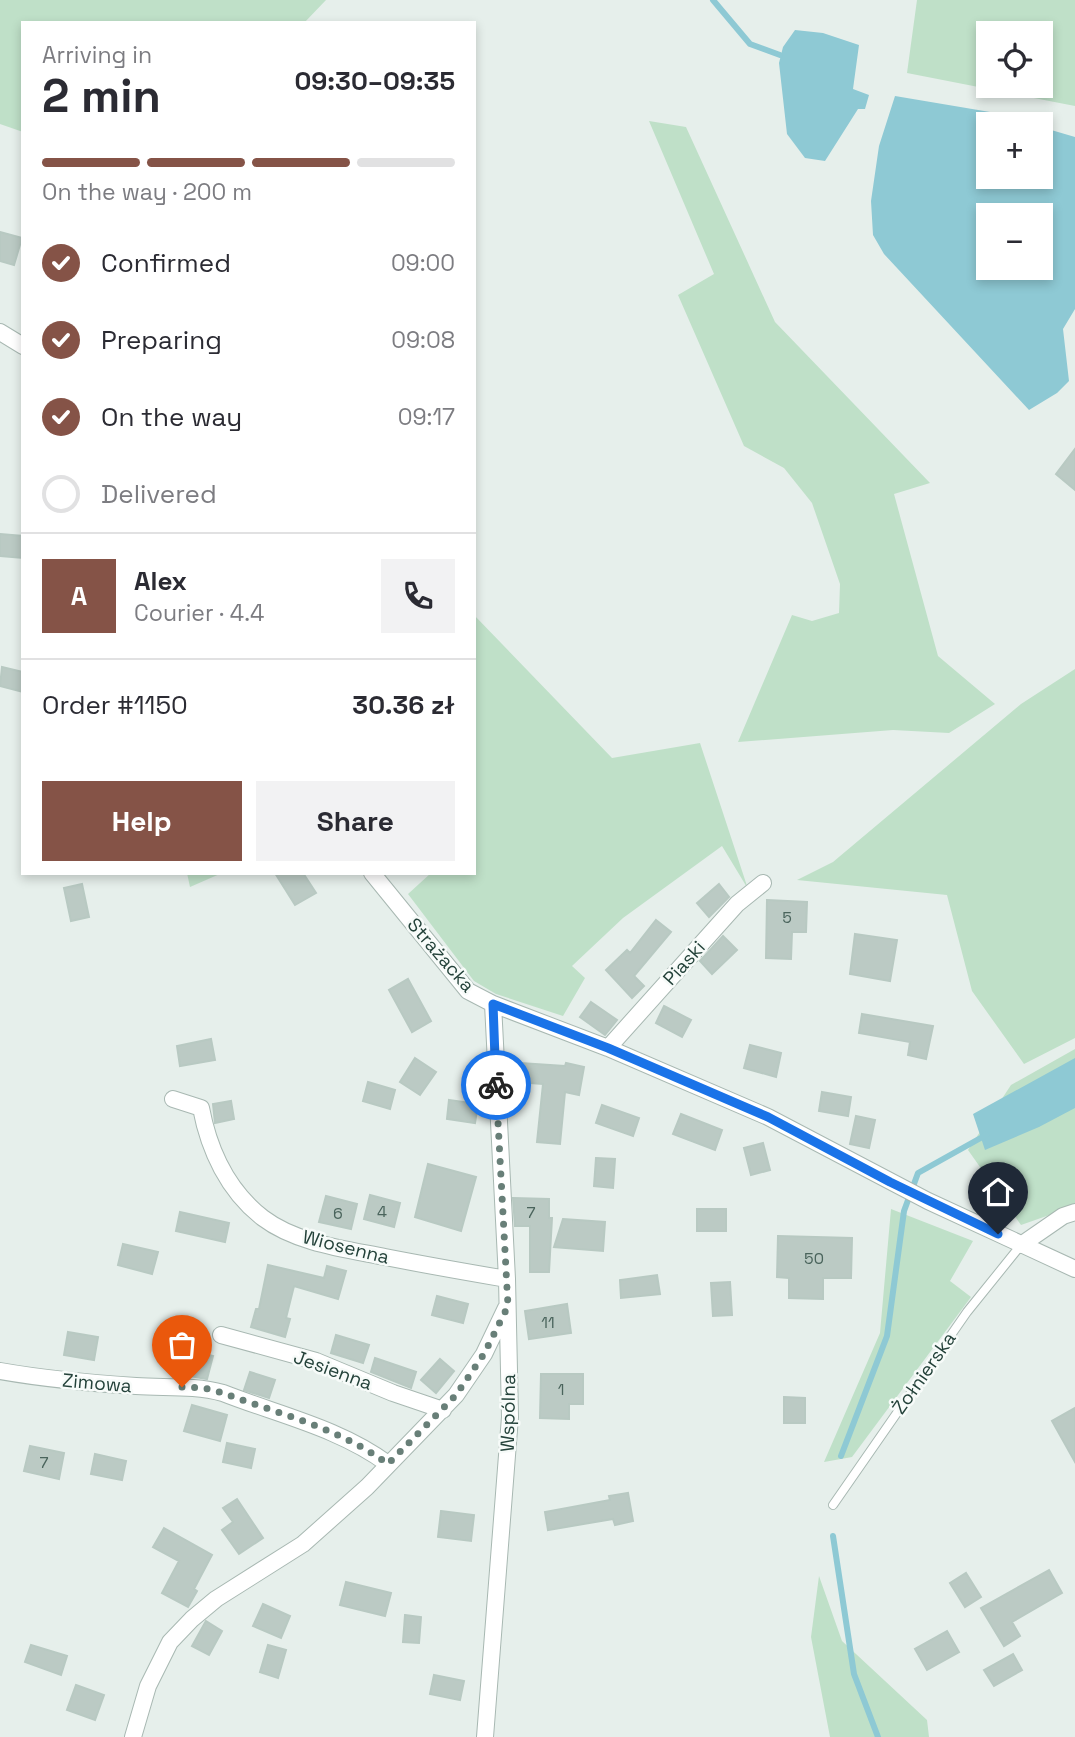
<!DOCTYPE html>
<html lang="en">
<head>
<meta charset="utf-8">
<style>
	:root { --surface:#fff; --page:#f2f2f3; --text:#2b2b33; --muted:#7c7c81; --line:#e1e1e2; --accent:#855347 }
	body { margin:0; font-family:"Space Grotesk",sans-serif; background:var(--page); color:var(--text); height:100vh; display:flex; flex-direction:column; font-size:26px; white-space:nowrap }
	* { box-sizing:border-box; margin:0 }
	p { font-size:23px; color:var(--muted) }
	.icon { flex:none; width:38px; height:38px; fill:none; stroke:currentColor; stroke-width:2; stroke-linecap:round; stroke-linejoin:round }
	.map { position:relative; flex:1; overflow:hidden }
	.sheet { position:absolute; left:21px; top:21px; width:455px; height:854px; display:flex; flex-direction:column; background:var(--surface); border-radius:0px; box-shadow:0 4px 10px #0003 }
	.sheet>* { flex:none }
	.controls { position:absolute; left:976px; top:21px; display:grid; gap:14px }
	.controls a { display:grid; place-items:center; width:77px; height:77px; border-radius:0px; background:var(--surface); box-shadow:0 4px 10px #0003; font-size:35px }
	.pin { position:absolute; display:grid; place-items:center; width:60px; height:60px; color:#fff; margin:-72px -30px; border-radius:50% 50% 50% 0; rotate:-45deg; box-shadow:0 0 7px #0007 }
	.pin .icon { rotate:45deg }
	.courier { position:absolute; display:grid; place-items:center; width:70px; height:70px; margin:-35px; border:5px solid #1a73e8; border-radius:50%; background:#fff; color:#222; box-shadow:0 2px 9px #0007 }
	.head em { font-style:normal; font-weight:600 }
	.head div { display:flex; flex-direction:column-reverse }
	.head { display:flex; align-items:center; justify-content:space-between; height:119px; padding:0 21px }
	h1 { font-size:46px; font-weight:600; line-height:52px }
	.bar { display:grid; grid-template-columns:repeat(4,1fr); gap:10px 7px; align-content:center; height:84px; padding:0 21px }
	.bar i { height:9px; border-radius:5px; background:var(--line) }
	.bar .selected { background:var(--accent) }
	.bar p { grid-column:span 4 }
	.line { display:flex; align-items:center; gap:18px; padding:0 21px; border-top:2px solid var(--line) }
	.line div { flex:1 }
	.round { display:grid; place-items:center; flex:none; width:74px; height:74px; border-radius:0px; background:var(--page) }
	ol { padding:0 21px; list-style:none }
	li { display:flex; align-items:center; gap:21px; height:77px }
	li p { margin-inline-start:auto }
	li .icon { padding:7px; border-radius:50%; background:var(--accent); color:#fff; stroke-width:4 }
	li:last-child { color:var(--muted) }
	li i { width:38px; height:38px; border:4px solid var(--line); border-radius:50% }
	.action { display:flex; gap:14px; margin-top:auto; padding:14px 21px }
	.action a { flex:1; height:80px; border-radius:0px; background:var(--accent); color:#fff; font-size:28px; font-weight:600; line-height:80px; text-align:center }
	.action a+a { background:var(--page); color:var(--text) }
	.map>svg:first-child { display:block }
	.green { fill:#bfe0c8; fill-rule:evenodd }
	.water { fill:#8ec9d4; fill-rule:evenodd }
	.lines { fill:none; stroke-linecap:round; stroke-linejoin:round }
	.stream { stroke:#8ec9d4; stroke-width:6 }
	.building { fill:#bbcac4; stroke:#b8c9c2; stroke-width:2 }
	.service-casing { stroke:#a8b8b2; stroke-width:10 }
	.minor-casing { stroke:#a8b8b2; stroke-width:18 }
	.service { stroke:#fff; stroke-width:8 }
	.minor { stroke:#fff; stroke-width:16 }
	.done { stroke:#687f78; stroke-width:7; stroke-dasharray:0 12.6 }
	.route { stroke:#1a73e8; stroke-width:9 }
	.labels { text-anchor:middle; dominant-baseline:central; stroke-width:5; stroke-linejoin:round; paint-order:stroke }
	.number-label { font-size:16px; fill:#4a645c }
	.street-label { font-size:19px; fill:#24423a; stroke:#f7fbf9 }
</style>
</head>
<body>
<div class="map">
<svg width="1075" height="1737" viewBox="0 0 1075 1737">
	<rect width="100%" height="100%" fill="#e6efeb"/>
	<path class="green" d="M0 0H326L304 23H23V132L0 124Z
		M917 0H1075V106L907 73ZM989 33H1041V86H989Z
		M649 121 686 127 775 322 930 483 894 494 938 656 995 704 949 733 893 730 738 742 792 615 812 621 839 613 840 584 812 503 784 468 744 446 678 295 714 274Z
		M474 615 612 758 700 743 748 889 722 846 623 918 572 966 585 978 563 1016 496 994 474 981 408 894 431 873H474Z
		M1075 669V1038L1024 1064 972 991 947 895 797 880 833 862 1021 704Z
		M187 873H222L190 887Z
		M1075 1049V1206L1021 1225 968 1150 1011 1085Z
		M891 1209 973 1241 950 1281 971 1297 852 1457 824 1462 880 1333Z
		M819 1576 842 1641 927 1720 929 1737H830L811 1637Z"/>
	<path class="water" d="M795 30 823 33 859 45 853 89 869 95 865 109H858L825 161 805 158 787 134 779 63 783 47Z
		M895 96 990 112 1032 124H989V177H1041V127L1075 137V309L1063 329 1069 381 1057 393 1029 410 884 254 873 235 871 201 879 146ZM989 215H1041V268H989Z
		M1075 1058V1108L1039 1127 985 1150 973 1114Z"/>
	<g class="lines">
		<path class="stream" d="M713 0 750 44 780 55
			M841 1456 887 1336 904 1211 918 1173 986 1135
			M833 1536 854 1674 878 1737"/>
	</g>
	<path class="building" d="M0 232 22 238 14 265 0 261Z
		M1075 449V490L1056 474Z
		M0 534 23 536V558L0 556Z
		M2 667 23 672V692L0 686Z
		M275 873H303L316 893 295 905Z
		M82 884 89 917 71 921 64 888Z
		M719 884 729 897 709 917 697 903Z
		M767 900 807 902 806 932H792L791 959 766 958Z
		M656 920 671 932 634 976 644 986 632 998 606 970 627 950 630 953Z
		M855 934 897 940 890 981 850 974Z
		M723 936 737 950 712 974 700 961Z
		M408 979 431 1021 412 1032 389 990Z
		M591 1002 617 1020 605 1035 580 1017Z
		M664 1006 691 1020 682 1037 656 1023Z
		M862 1014 933 1026 926 1059 908 1055 910 1042 859 1033Z
		M211 1039 215 1060 180 1066 177 1046Z
		M750 1045 781 1053 776 1077 744 1068Z
		M415 1058 436 1072 420 1095 400 1082Z
		M520 1063 565 1066 566 1063 584 1067 579 1095 565 1092 560 1144 537 1142 543 1084 518 1082Z
		M368 1082 395 1090 390 1109 363 1101Z
		M822 1092 851 1097 848 1116 819 1111Z
		M449 1100 478 1104 475 1123 447 1119Z
		M231 1101 234 1119 215 1123 213 1104Z
		M602 1105 639 1118 633 1136 596 1123Z
		M681 1114 722 1130 715 1150 673 1134Z
		M856 1116 875 1120 869 1148 850 1144Z
		M763 1143 770 1170 751 1175 744 1148Z
		M596 1158 615 1159 613 1188 594 1186Z
		M428 1164 476 1177 461 1231 415 1217Z
		M370 1195 400 1203 394 1227 364 1219Z
		M326 1196 357 1204 351 1229 319 1222Z
		M513 1198 549 1199V1218H552L549 1272H530V1226H515Z
		M697 1209H726V1231H697Z
		M180 1212 229 1223 225 1242 176 1231Z
		M563 1219 605 1222 603 1251 554 1247Z
		M778 1236 852 1238 851 1278H823V1299L789 1298V1278L777 1277Z
		M123 1244 158 1252 152 1274 118 1265Z
		M268 1265 324 1278 327 1266 346 1271 338 1299 294 1286 286 1318 290 1319 285 1337 251 1327 256 1309H259Z
		M657 1275 660 1294 621 1298 620 1280Z
		M730 1282 732 1315 713 1316 711 1283Z
		M437 1296 468 1304 463 1323 432 1315Z
		M567 1304 571 1333 529 1339 525 1311Z
		M68 1332 98 1337 94 1360 64 1355Z
		M336 1335 369 1345 363 1363 331 1353Z
		M179 1348 213 1356 207 1379 173 1373Z
		M375 1358 416 1372 411 1388 371 1372Z
		M440 1359 454 1371 436 1393 421 1380Z
		M250 1372 275 1380 269 1398 244 1390Z
		M541 1374H583V1404H569V1419L540 1418Z
		M784 1397 805 1398V1423H784Z
		M192 1405 227 1415 220 1441 184 1431Z
		M1075 1408V1462L1052 1421Z
		M227 1443 255 1449 251 1468 223 1462Z
		M30 1446 64 1453 59 1479 24 1471Z
		M95 1454 126 1461 122 1480 91 1474Z
		M628 1493 633 1521 615 1525 613 1519 548 1530 545 1512 610 1500 609 1496Z
		M237 1499 263 1538 239 1554 222 1530 233 1522 223 1508Z
		M441 1511 474 1515 471 1541 438 1537Z
		M164 1528 212 1555 194 1589 197 1591 188 1607 162 1593 179 1561 153 1547Z
		M1049 1570 1062 1593 1012 1622 1020 1636 1004 1646 981 1608Z
		M966 1573 981 1597 965 1607 950 1583Z
		M346 1582 391 1593 385 1616 340 1605Z
		M263 1604 290 1616 281 1638 253 1626Z
		M405 1615 421 1617 419 1643 403 1642Z
		M206 1621 222 1631 209 1655 192 1646Z
		M947 1631 959 1652 927 1670 915 1649Z
		M31 1645 67 1656 61 1675 25 1662Z
		M268 1645 286 1650 278 1678 260 1672Z
		M1013 1654 1022 1670 994 1686 984 1670Z
		M434 1675 464 1681 460 1700 430 1694Z
		M76 1685 104 1695 95 1720 67 1710Z"/>
	<g class="lines">
		<g class="service-casing">
			<path id="service" d="M833 1505 967 1312 1021 1245"/>
		</g>
		<g class="minor-casing">
			<path id="minor" d="M0 332 23 346
				M372 873 468 991 493 1004 608 1048 768 1117 928 1201 1075 1269
				M608 1048 737 904 763 883
				M173 1099 201 1108C209 1150 228 1191 263 1218 296 1243 345 1249 385 1257 426 1265 466 1272 507 1279
				M1021 1245 1063 1216 1075 1212
				M221 1335 316 1361 393 1393 443 1410
				M0 1371C45 1379 90 1383 136 1386 165 1388 194 1385 223 1393 279 1415 339 1428 388 1464
				M133 1737 148 1686 170 1642 192 1619 216 1599 303 1544 367 1487 456 1395 484 1354 506 1308
				M485 1737 510 1417 507 1279 493 1004"/>
		</g>
		<use href="#service" class="service"/>
		<use href="#minor" class="minor"/>
	</g>
	<g class="lines">
		<path class="done" d="M182 1387 204 1388 223 1393C279 1414 339 1428 388 1464L456 1395 484 1354 508 1306 496 1085"/>
		<path class="route" d="M496 1085 493 1004 608 1048 768 1117 890 1182 998 1234"/>
	</g>
	<g class="labels">
		<g class="number-label">
			<text x="787" y="917">5</text>
			<text x="382" y="1211">4</text>
			<text x="531" y="1212">7</text>
			<text x="338" y="1213">6</text>
			<text x="814" y="1258">50</text>
			<text x="548" y="1322">11</text>
			<text x="561" y="1389">1</text>
			<text x="44" y="1462">7</text>
		</g>
		<g class="street-label">
			<text transform="translate(441 955) rotate(49)">Strażacka</text>
			<text transform="translate(684 963) rotate(-48)">Piaski</text>
			<text transform="translate(346 1247) rotate(14)">Wiosenna</text>
			<text transform="translate(333 1370) rotate(20)">Jesienna</text>
			<text transform="translate(924 1373) rotate(-55)">Żołnierska</text>
			<text transform="translate(97 1383) rotate(5)">Zimowa</text>
			<text transform="translate(508 1413) rotate(-89)">Wspólna</text>
		</g>
	</g>
</svg>
<div class="controls">
<a><svg class="icon" aria-label="locate" viewBox="0 0 24 24"><circle cx="12" cy="12" r="6"/><path d="M12 2v4M12 18v4M2 12h4M18 12h4"/></svg></a>
<a>+</a>
<a>−</a>
</div>
<div class="pin" style="left:182px;top:1387px;background:#ea580c"><svg class="icon" aria-label="bag" viewBox="0 0 24 24"><path d="M5 8h14l-1 12H6zM9 8a3 3 0 0 1 6 0"/></svg></div>
<div class="pin" style="left:998px;top:1234px;background:#1f2937"><svg class="icon" aria-label="home" viewBox="0 0 24 24"><path d="M3 11l9-7 9 7M6 9v11h12V9"/></svg></div>
<div class="courier" style="left:496px;top:1085px"><svg class="icon" aria-label="bike" viewBox="0 0 24 24"><circle cx="6" cy="16" r="4"/><circle cx="18" cy="16" r="4"/><path d="M6 16l4-8h5l3 8M10 8l3 8H6M13 5h3"/></svg></div>
<section class="sheet">
<div class="head"><div><h1>2 min</h1><p>Arriving in</p></div><em>09:30–09:35</em></div>
<div class="bar"><i class="selected"></i><i class="selected"></i><i class="selected"></i><i></i><p>On the way · 200 m</p></div>
<ol>
<li><svg class="icon" aria-label="check" viewBox="0 0 24 24"><path d="M5 12l5 5 9-10"/></svg>Confirmed<p>09:00</p></li>
<li><svg class="icon" aria-label="check" viewBox="0 0 24 24"><path d="M5 12l5 5 9-10"/></svg>Preparing<p>09:08</p></li>
<li><svg class="icon" aria-label="check" viewBox="0 0 24 24"><path d="M5 12l5 5 9-10"/></svg>On the way<p>09:17</p></li>
<li><i></i>Delivered</li>
</ol>
<div class="line" style="height:126px"><b class="round" style="background:var(--accent);color:#fff">A</b><div><b>Alex</b><p>Courier · 4.4</p></div><a class="round"><svg class="icon" aria-label="phone" viewBox="0 0 24 24"><path d="M5 4h4l2 5-3 2q2 4 5 5l2-3 5 2v4C11 20 4 13 5 4z"/></svg></a></div>
<div class="line" style="height:91px"><div>Order #1150</div><b>30.36 zł</b></div>
<div class="action"><a>Help</a><a>Share</a></div>
</section>
</div>
</body>
</html>
